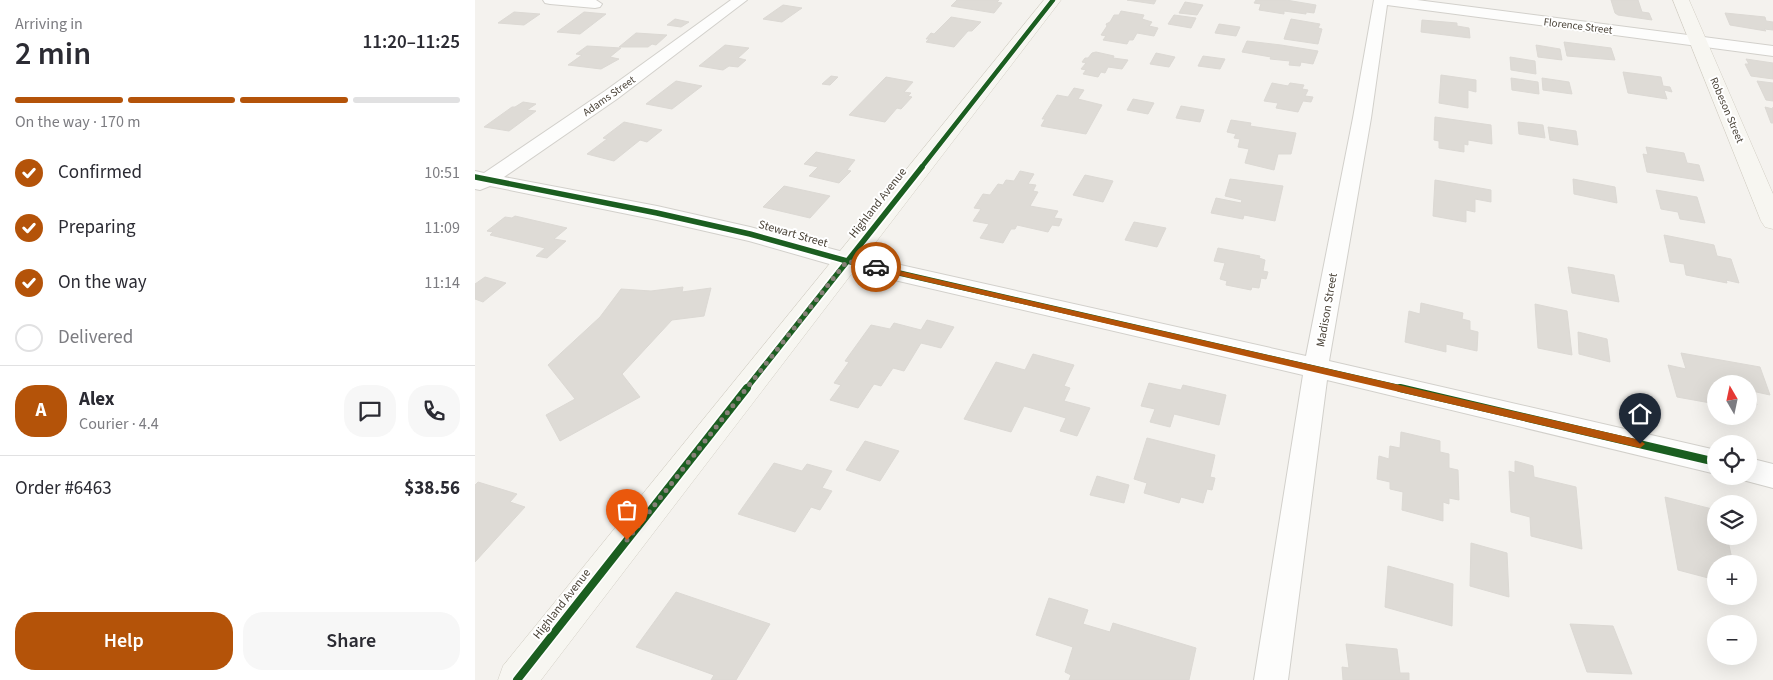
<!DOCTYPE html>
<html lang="en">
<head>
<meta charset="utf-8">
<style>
	:root { --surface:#fff; --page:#f7f7f7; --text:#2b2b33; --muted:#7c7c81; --line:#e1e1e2; --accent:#b45309 }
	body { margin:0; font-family:"Source Sans 3",sans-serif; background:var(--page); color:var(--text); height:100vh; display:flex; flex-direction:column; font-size:19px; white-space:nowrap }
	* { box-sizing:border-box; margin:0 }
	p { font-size:16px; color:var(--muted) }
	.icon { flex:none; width:28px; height:28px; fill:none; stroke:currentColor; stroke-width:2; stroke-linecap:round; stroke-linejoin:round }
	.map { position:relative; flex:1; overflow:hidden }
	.details { display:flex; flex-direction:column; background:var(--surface); width:475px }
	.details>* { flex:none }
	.needle { width:32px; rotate:351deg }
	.buttons { position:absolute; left:1232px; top:375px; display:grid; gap:10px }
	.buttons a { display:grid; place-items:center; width:50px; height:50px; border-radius:50%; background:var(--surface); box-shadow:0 5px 20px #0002; font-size:25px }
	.pin { position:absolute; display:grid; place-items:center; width:42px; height:42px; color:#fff; margin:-51px -21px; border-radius:50% 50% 50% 0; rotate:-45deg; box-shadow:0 0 5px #0007 }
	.pin .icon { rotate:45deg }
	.courier { position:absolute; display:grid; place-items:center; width:50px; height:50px; margin:-25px; border:4px solid #b45309; border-radius:50%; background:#fff; color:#222; box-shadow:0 1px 6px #0007 }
	.headline em { font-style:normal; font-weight:600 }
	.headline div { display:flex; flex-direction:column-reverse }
	.headline { display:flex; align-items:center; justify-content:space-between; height:85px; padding:0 15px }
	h1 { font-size:32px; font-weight:600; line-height:38px }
	.bar { display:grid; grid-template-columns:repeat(4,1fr); gap:8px 5px; align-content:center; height:60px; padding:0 15px }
	.bar i { height:6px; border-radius:4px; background:var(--line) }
	.bar .current { background:var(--accent) }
	.bar p { grid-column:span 4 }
	.line { display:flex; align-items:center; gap:12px; padding:0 15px; border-top:1px solid var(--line) }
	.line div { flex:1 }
	.round { display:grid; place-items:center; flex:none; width:52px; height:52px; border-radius:20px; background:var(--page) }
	ol { padding:0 15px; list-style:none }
	li { display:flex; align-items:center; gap:15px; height:55px }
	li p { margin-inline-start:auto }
	li .icon { padding:5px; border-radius:50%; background:var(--accent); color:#fff; stroke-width:4 }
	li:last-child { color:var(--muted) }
	li i { width:28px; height:28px; border:2px solid var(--line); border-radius:50% }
	.action { display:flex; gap:10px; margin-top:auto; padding:10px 15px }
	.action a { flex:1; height:58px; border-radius:20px; background:var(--accent); color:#fff; font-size:20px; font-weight:600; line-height:58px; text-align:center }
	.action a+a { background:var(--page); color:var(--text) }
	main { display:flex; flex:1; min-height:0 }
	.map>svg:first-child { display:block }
	.building { fill:#dedbd6; stroke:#dcd9d4 }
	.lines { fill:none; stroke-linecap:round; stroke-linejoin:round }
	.street-casing { stroke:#d2d0cb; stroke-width:2 }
	.secondary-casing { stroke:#d3cfc5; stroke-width:1 }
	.street { fill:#fdfdfc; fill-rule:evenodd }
	.secondary { fill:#f7f6f1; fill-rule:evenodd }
	.cycleway-far2-casing { stroke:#fff; stroke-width:6 }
	.cycleway-far1-casing { stroke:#fff; stroke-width:9 }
	.cycleway-casing { stroke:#fff; stroke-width:11 }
	.cycleway-far2 { stroke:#1b5e20; stroke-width:4.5 }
	.cycleway-far1 { stroke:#1b5e20; stroke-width:5.5 }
	.cycleway { stroke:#1b5e20; stroke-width:8 }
	.route { fill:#b45309 }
	.done { stroke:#868178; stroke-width:5; stroke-dasharray:0 9 }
	.labels { text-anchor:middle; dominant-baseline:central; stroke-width:4; stroke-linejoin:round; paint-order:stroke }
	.far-street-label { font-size:11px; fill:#4b4439; stroke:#fff }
	.street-label { font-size:12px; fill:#4b4439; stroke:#fff }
</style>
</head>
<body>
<main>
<section class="details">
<div class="headline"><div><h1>2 min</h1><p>Arriving in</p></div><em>11:20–11:25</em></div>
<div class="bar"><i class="current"></i><i class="current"></i><i class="current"></i><i></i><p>On the way · 170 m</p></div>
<ol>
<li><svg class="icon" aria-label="check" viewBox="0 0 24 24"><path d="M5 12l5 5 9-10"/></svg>Confirmed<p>10:51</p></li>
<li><svg class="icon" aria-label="check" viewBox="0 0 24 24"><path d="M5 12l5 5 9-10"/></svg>Preparing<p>11:09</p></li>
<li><svg class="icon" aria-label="check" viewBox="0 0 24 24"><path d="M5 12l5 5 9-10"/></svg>On the way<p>11:14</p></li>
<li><i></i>Delivered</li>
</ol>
<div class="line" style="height:90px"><b class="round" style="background:var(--accent);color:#fff">A</b><div><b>Alex</b><p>Courier · 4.4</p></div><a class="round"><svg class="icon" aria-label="chat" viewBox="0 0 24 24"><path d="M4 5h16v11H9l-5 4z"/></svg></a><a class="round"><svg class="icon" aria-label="phone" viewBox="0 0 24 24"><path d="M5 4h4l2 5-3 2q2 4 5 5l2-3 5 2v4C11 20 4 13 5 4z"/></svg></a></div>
<div class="line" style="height:65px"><div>Order #6463</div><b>$38.56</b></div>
<div class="action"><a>Help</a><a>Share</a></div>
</section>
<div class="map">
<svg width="1298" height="680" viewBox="0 0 1298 680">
	<rect width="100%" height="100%" fill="#f4f2ee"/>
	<path class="building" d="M482 0H524L522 2 527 3 519 13 476 6Z
		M652 0H681L679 4Z
		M781 0H811L841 5 839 13 831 12V14L809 11V14L784 10 786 4 779 3Z
		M1136 0H1163L1167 12 1174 13 1177 20 1143 15 1140 13Z
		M710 2 728 5 722 15 704 13Z
		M308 5 327 8 307 22 288 19Z
		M646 11 669 15 667 19 677 22 674 26 683 28 679 36 662 33 658 40H654L652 44 628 40 631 36 626 35 632 26 631 24 635 22 639 15H644Z
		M39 12 65 14 49 25 23 23Z
		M109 12 131 14 105 34 82 32Z
		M1250 13 1290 17 1291 21 1298 22V30L1289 29 1291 31 1255 25Z
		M699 15 721 18 716 28 693 24Z
		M476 17 506 22 497 31H493L479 47 451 42 454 39H451L456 33 459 34Z
		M200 19 214 22 206 27 192 25Z
		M816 19 845 24 843 28 847 29 843 44 809 39Z
		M947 20 982 23V26L994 28 995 38 946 32Z
		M744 24 765 27 761 36 740 33Z
		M161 33 192 35 181 45 177 44 173 47H144Z
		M772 41 806 45 843 51 838 64 826 62 825 66 814 65 815 61 795 59 796 57 767 52Z
		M1089 42 1136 48 1140 60 1092 56Z
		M250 45 274 48 263 58 271 60 263 67 254 66 248 70 224 66Z
		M1061 45 1085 49 1087 60 1063 57Z
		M112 46 146 48 135 57 144 59 126 69 93 65 107 55 101 54Z
		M621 52 639 56 638 58 653 60 647 69 633 67 630 73 626 72 623 77 608 74 611 70 606 69 611 63 607 62 610 58H613L617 53Z
		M681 53 700 57 694 67 675 64Z
		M728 56 750 59 745 69 723 66Z
		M1035 57 1060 61 1061 74 1036 70Z
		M1271 59 1298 63V79L1276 76 1270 64H1274Z
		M1148 72 1186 77 1188 86 1195 87 1197 92 1189 90 1192 99 1153 93Z
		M966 75 1001 80V92L993 90V108L964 103Z
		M356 76 363 77 355 85 347 84Z
		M411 77 438 82 429 92 436 93 433 96 437 97 426 109 422 108 410 122 374 115Z
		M1036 78 1063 82 1064 94 1037 90Z
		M1067 78 1094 82 1097 94 1068 90Z
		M201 81 227 86 197 109 171 104Z
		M1282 81 1298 83V101L1291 100Z
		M797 83 813 86 815 83 829 85 827 89 833 90 830 96 838 97 836 102 828 101 823 112 801 108 803 103 789 101Z
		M599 88 609 90 603 99 627 105 611 134 566 126 570 119H567L582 95 593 97Z
		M658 99 679 103 673 114 652 110Z
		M48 102 61 104 52 110 61 111 34 131 9 127 37 107H40Z
		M706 106 729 110 725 122 701 118Z
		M1290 107 1298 109V107V123H1296Z
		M960 117 1016 125 1017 144 993 140V145L989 144V152L964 148V141L959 140Z
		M756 120 776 123 775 126 821 133 816 154H803L799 170 770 163 774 149 763 147 765 139 759 138 761 134 752 132Z
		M149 122 187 130 172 142 165 140 139 161 112 154 132 139 128 138Z
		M1043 122 1068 125 1070 138 1044 134Z
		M1073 127 1101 131 1103 145 1075 140Z
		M1171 147 1209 153 1212 163 1224 165 1229 181 1172 172 1168 154 1173 155Z
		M341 152 380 160 372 170 376 171 364 183 334 176 343 167 329 164Z
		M545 171 559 174 553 184 561 185 558 191 563 192 555 206 583 211 579 218 587 219 584 226 577 225 573 232 542 225 540 229H536L528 243 505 238 514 224 498 221 506 209 499 208 508 194 515 195 523 184 528 185 531 180 539 181Z
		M610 175 638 181 628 202 598 195Z
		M755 179 808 186 800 221 769 215 768 219 736 213 741 198 766 203 767 200 750 196Z
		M1098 179 1140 187 1142 203 1099 194Z
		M960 180 1016 190V202L1000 199V212L991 210V222L958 216Z
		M309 186 355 196 335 218 288 207Z
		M1181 190 1222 197 1230 223 1205 219 1203 212 1186 209Z
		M40 216 92 228 79 239 91 241 72 258 61 256 70 248 15 235 18 232 12 231 30 217 37 218Z
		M659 222 691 228 682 247 650 240Z
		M1189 235 1239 245 1242 256 1256 259 1264 283 1251 280 1252 283 1211 275 1209 264 1195 262Z
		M743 248 785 256 784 258 790 260 788 271 793 272 791 279 786 278 784 288 777 287 776 290 751 285 752 281 745 279 750 263 739 261Z
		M1093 267 1139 275 1144 302 1097 293Z
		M10 277 31 283 8 302 0 299V284Z
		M208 287 207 292 236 288 229 316 197 320 147 374 165 397 85 441 71 415 100 399 73 365 125 317 146 289 176 291Z
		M946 303 988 313 987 319 995 321V330L1003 332 1002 351 971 344V352L930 342 934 311 945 314Z
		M1060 304 1092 311 1097 355 1063 348Z
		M452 320 479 327 466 348 446 343 429 371 418 368 406 386 399 384 383 408 355 400 366 385 359 383 374 362 370 361 396 325 415 329 419 323 446 330Z
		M1103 332 1132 339 1135 362 1104 354Z
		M1206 353 1285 367 1295 395 1277 391 1282 405 1274 404V384H1241V404L1202 397 1193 365 1211 369Z
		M558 354 599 365 589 386 595 388 589 401 615 408 602 436 585 431 591 418 549 406 536 432 489 419 521 362 550 370Z
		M674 383 706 390 708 385 751 395 744 425 699 414 695 427 675 422 680 409 666 406Z
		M926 432 965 441V452L974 454V468L983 470 984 500 974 498V504L968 502V521L927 510 928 492 915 489V482L902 479 904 456 914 459 915 446 925 448Z
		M672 438 740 455 735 477 740 478 737 490 732 489 728 503 706 497 704 503 669 493 672 483 659 479Z
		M390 441 424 451 405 481 371 470Z
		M1040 461 1058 466 1059 477 1101 487 1107 549 1056 536 1055 517 1036 512 1034 471 1040 473Z
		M299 463 327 471 332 464 357 471 347 488 357 491 345 510 336 507 320 532 263 514Z
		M622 476 654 485 649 503 615 495Z
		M3 482 42 494 35 502 50 507 0 562V485Z
		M1190 497 1241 510V536H1252L1258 564H1241V580L1203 570Z
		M996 543 1032 553 1034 597 995 586Z
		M913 566 978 584 977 626 910 607Z
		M201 592 295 624 261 680H236L239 675 161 647Z
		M574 598 613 610 608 624 635 632 638 623 721 648 714 680H594L596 675 590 672 598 647 561 635Z
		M1095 624 1138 626 1157 674 1112 672Z
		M871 644 922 649 925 673H934V680H868L867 667 874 668Z"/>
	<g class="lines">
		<g class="street-casing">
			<path id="street" d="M68 0H121L127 4 125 7 120 8 75 4 70 3Z
				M256 0H272L142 99 29 177 182 206 275 227 372 253 831 356 878 118 899 0H942L1298 46V56L912 5 896 118 854 361 1241 450V474L852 380 813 680H779L828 375 372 269 274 241 182 220 15 186 5 190 0 189V171L9 173 130 91Z
				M1274 458 1298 464V488L1264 479 1263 476H1274Z"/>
		</g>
		<g class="secondary-casing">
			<path id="secondary" d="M569 0H586L66 680H23L28 666Z
				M1198 0H1214L1298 194V229L1290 227 1286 221Z"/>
		</g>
		<use href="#street" class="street"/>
		<use href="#secondary" class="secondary"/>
		<g class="cycleway-far2-casing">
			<path id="cycleway-far2" d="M446 168 578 0"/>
		</g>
		<g class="cycleway-far1-casing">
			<path id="cycleway-far1" d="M0 177 182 213 275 234 372 261 930 389
				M271 389 447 167"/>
		</g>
		<g class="cycleway-casing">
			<path id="cycleway" d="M925 388 1241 462
				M42 680 272 388"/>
		</g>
		<use href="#cycleway-far2" class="cycleway-far2"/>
		<use href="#cycleway-far1" class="cycleway-far1"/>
		<use href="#cycleway" class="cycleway"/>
	</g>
	<path class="route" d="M399 265 1165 440 1170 444 1165 448 401 270 397 267Z"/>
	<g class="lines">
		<path class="done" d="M152 540 372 261 401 267"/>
	</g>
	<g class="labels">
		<g class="far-street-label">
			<text transform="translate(1103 26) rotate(7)">Florence Street</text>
			<text transform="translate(134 96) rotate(-35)">Adams Street</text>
			<text transform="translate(1252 110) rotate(67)">Robeson Street</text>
		</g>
		<g class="street-label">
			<text transform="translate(403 203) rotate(-52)">Highland Avenue</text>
			<text transform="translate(318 234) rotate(16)">Stewart Street</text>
			<text transform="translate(852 310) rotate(-80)">Madison Street</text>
			<text transform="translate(87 604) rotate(-52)">Highland Avenue</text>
		</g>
	</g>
</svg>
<div class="buttons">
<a><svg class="needle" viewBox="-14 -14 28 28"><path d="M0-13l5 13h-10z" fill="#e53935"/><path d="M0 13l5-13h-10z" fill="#7c7c81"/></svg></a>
<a><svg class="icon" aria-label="locate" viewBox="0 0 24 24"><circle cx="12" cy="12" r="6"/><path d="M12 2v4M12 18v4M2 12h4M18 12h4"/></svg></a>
<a><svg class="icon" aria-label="layers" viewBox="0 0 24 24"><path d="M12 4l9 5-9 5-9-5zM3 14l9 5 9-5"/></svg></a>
<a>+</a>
<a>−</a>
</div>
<div class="pin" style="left:152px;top:540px;background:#ea580c"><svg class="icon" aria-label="bag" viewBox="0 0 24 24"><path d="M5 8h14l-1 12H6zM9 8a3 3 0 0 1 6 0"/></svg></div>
<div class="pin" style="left:1165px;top:444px;background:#1f2937"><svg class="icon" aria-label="home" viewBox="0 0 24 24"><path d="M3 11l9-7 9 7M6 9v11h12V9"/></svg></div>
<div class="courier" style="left:401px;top:267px"><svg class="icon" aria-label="car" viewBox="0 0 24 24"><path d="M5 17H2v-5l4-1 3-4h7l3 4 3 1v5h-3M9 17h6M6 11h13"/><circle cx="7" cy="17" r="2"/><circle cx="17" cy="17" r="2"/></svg></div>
</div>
</main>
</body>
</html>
